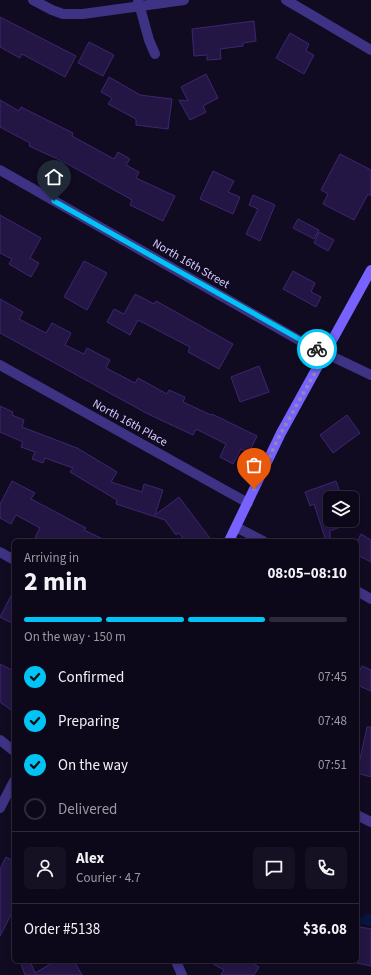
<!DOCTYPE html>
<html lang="en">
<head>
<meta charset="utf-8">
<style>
	:root { --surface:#0d0819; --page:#161122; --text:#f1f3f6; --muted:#9a9aa2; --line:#2d2938; --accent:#00c4f6 }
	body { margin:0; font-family:"Source Sans 3",sans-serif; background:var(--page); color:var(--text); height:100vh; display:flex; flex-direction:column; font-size:15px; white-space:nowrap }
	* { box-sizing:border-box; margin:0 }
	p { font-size:13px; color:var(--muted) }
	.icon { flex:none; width:22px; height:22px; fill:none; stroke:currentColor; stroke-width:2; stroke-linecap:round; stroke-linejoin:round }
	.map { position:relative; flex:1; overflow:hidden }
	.details { position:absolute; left:12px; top:539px; width:347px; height:424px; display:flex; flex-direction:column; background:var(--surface); border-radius:6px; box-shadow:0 2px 6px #0003,0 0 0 1px var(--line) }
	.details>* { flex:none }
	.buttons { position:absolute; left:323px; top:491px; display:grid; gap:8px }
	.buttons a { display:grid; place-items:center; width:36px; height:36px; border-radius:6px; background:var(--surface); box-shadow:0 2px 6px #0003,0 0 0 1px var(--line); font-size:20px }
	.pin { position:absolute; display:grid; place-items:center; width:34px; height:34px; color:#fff; margin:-41px -17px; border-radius:50% 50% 50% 0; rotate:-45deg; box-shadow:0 0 4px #0007 }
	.pin .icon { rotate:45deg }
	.courier { position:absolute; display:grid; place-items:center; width:40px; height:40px; margin:-20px; border:3px solid #00c4f6; border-radius:50%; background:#fff; color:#222; box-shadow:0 1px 5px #0007 }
	.overview em { font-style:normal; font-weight:700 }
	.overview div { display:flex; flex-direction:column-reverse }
	.overview { display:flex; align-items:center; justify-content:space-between; height:68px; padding:0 12px }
	h1 { font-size:26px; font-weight:700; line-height:30px }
	.bar { display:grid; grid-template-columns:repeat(4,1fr); gap:6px 4px; align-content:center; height:48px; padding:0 12px }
	.bar i { height:5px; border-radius:3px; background:var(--line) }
	.bar .on { background:var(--accent) }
	.bar p { grid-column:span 4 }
	.line { display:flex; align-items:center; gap:10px; padding:0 12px; border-top:1px solid var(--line) }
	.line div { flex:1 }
	.round { display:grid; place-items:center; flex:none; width:42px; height:42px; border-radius:6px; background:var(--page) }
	ol { padding:0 12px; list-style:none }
	li { display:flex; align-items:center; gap:12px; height:44px }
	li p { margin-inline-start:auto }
	li .icon { padding:4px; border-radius:50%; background:var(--accent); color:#111; stroke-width:4 }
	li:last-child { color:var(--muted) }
	li i { width:22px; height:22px; border:2px solid var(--line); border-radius:50% }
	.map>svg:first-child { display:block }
	.water { fill:#051440 }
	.building { fill:#241644; stroke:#3d2672 }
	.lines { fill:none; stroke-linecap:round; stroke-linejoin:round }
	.street { stroke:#3e3284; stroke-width:10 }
	.secondary { stroke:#7762ff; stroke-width:10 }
	.done { stroke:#9288b1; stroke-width:4; stroke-dasharray:0 7.2 }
	.route { stroke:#00c4f6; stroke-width:5 }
	.labels { text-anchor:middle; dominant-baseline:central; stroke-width:3; stroke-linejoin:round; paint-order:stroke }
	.street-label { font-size:12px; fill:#d7cbff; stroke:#110b21 }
</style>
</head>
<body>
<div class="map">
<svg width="371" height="975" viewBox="0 0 371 975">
	<rect width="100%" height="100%" fill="#110b21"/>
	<path class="water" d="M367 914H371V926L360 924 359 919Z"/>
	<path class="building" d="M0 17 76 56 65 77 22 54 20 58 0 47Z
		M254 21 256 41 243 43V46L220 49 221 59 207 60V55L194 56 192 29Z
		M290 33 309 44 306 51 314 55 304 74 276 58Z
		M89 42 114 55 103 76 78 63Z
		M206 74 218 98 203 106 206 112 190 120 179 100 188 101 181 87Z
		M109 77 140 95 172 99 168 129 136 125V119L108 104 112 98 101 92Z
		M0 100 19 111 21 107 73 133 72 136 114 159 118 152 130 159 126 165 139 172 136 178 175 196 163 221 130 205 132 200 64 162 29 146 30 143 0 127Z
		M340 154 371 170V196L368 194 354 220 323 204 328 194 321 190Z
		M213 171 234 181 228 192 240 197 233 214 200 199Z
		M253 195 275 205 260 241 246 234 258 209 249 205Z
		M0 215 41 238 30 258 39 263 31 277 9 264 12 259 0 253Z
		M298 219 319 230 314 239 293 228Z
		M319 232 334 240 328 251 314 243Z
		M84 261 107 273 87 310 64 297Z
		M293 271 315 283 311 292 321 297 316 307 283 289Z
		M135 294 154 304 156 301 233 344 219 369 188 352 190 347 138 320 130 335 107 322 114 309 124 314Z
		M0 299 23 312 19 319 46 333 52 323 71 333 65 345 84 354 87 348 110 360 106 368 135 383 138 378 167 394 169 390 185 397 183 402 211 415 212 414 257 436 249 453 241 449 233 464 220 457 226 444 196 429 193 435 148 414 0 333Z
		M259 366 269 392 240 402 231 377Z
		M0 406 13 412 12 415 24 420 22 427 77 448 117 472 111 482 142 492 144 484 163 490 155 515 179 497 212 541H185L179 533 176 535 165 520 116 504 117 500 70 472 73 468 45 458 43 463 32 459 35 452 21 447 23 442 0 432Z
		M347 415 360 433 333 453 320 435Z
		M12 481 35 493 31 499 86 528 84 530 107 541H43L35 537 40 528 16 515 11 524 0 518V504Z
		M336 481 342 498H330V520H356V521L330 531V541H326L314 504 310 506 305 492Z
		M361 534 371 540V562L357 555V542Z
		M14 590V624L0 617Z
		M0 664 14 671V712L0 702Z
		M362 666 371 670V691L357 685V676Z
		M367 727H371V777L357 773Z
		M6 857 14 861V909L0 936V869Z
		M360 927 371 929V966L357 963V944Z
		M20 961H30L35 973 56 961H74L82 975H25Z
		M208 961H249L259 967 254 975H221L224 970Z"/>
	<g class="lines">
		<path class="street" d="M33 0 52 10 63 14H83L184 0
			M138 0 149 40 155 54
			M286 0 371 50
			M0 170 304 343 371 375
			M0 365 248 503
			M236 527 263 541
			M0 552 14 560
			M357 591 371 599
			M0 740 14 751
			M0 808 14 781
			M357 815 371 822
			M176 961 182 975"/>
		<path class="secondary" d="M229 541 281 433 371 270"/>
	</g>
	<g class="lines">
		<path class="done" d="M254 489 281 433 326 353 317 349"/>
		<path class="route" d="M54 201 317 349"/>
	</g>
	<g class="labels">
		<g class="street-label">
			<text transform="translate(191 264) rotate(30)">North 16th Street</text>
			<text transform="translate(130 423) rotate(29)">North 16th Place</text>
		</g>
	</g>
</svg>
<div class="buttons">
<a><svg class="icon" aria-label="layers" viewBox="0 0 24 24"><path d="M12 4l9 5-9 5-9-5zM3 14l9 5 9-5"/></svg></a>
</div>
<div class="pin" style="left:254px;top:489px;background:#ea580c"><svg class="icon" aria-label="bag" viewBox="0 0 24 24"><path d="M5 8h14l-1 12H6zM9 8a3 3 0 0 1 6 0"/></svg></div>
<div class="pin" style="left:54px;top:201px;background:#1f2937"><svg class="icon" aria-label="home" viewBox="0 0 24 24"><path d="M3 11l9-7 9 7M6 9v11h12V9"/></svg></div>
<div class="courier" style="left:317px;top:349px"><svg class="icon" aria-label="bike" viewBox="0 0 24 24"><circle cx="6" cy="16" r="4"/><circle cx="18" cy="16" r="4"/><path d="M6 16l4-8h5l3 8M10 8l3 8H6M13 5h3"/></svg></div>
<section class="details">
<div class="overview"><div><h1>2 min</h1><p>Arriving in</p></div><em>08:05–08:10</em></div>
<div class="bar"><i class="on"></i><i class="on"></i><i class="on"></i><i></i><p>On the way · 150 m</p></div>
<ol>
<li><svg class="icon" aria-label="check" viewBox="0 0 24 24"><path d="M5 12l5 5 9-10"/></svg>Confirmed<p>07:45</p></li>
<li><svg class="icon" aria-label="check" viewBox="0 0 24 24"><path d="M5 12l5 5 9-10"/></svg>Preparing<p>07:48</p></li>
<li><svg class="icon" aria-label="check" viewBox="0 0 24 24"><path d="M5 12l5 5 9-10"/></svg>On the way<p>07:51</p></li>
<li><i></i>Delivered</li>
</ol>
<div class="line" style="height:72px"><a class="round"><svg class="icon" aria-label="person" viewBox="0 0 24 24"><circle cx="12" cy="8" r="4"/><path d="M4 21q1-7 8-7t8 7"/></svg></a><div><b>Alex</b><p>Courier · 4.7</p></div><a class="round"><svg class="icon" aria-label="chat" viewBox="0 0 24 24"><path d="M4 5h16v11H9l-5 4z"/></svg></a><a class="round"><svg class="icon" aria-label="phone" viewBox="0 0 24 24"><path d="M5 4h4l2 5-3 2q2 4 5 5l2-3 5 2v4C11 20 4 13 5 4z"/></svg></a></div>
<div class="line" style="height:52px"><div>Order #5138</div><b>$36.08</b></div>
</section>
</div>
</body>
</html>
